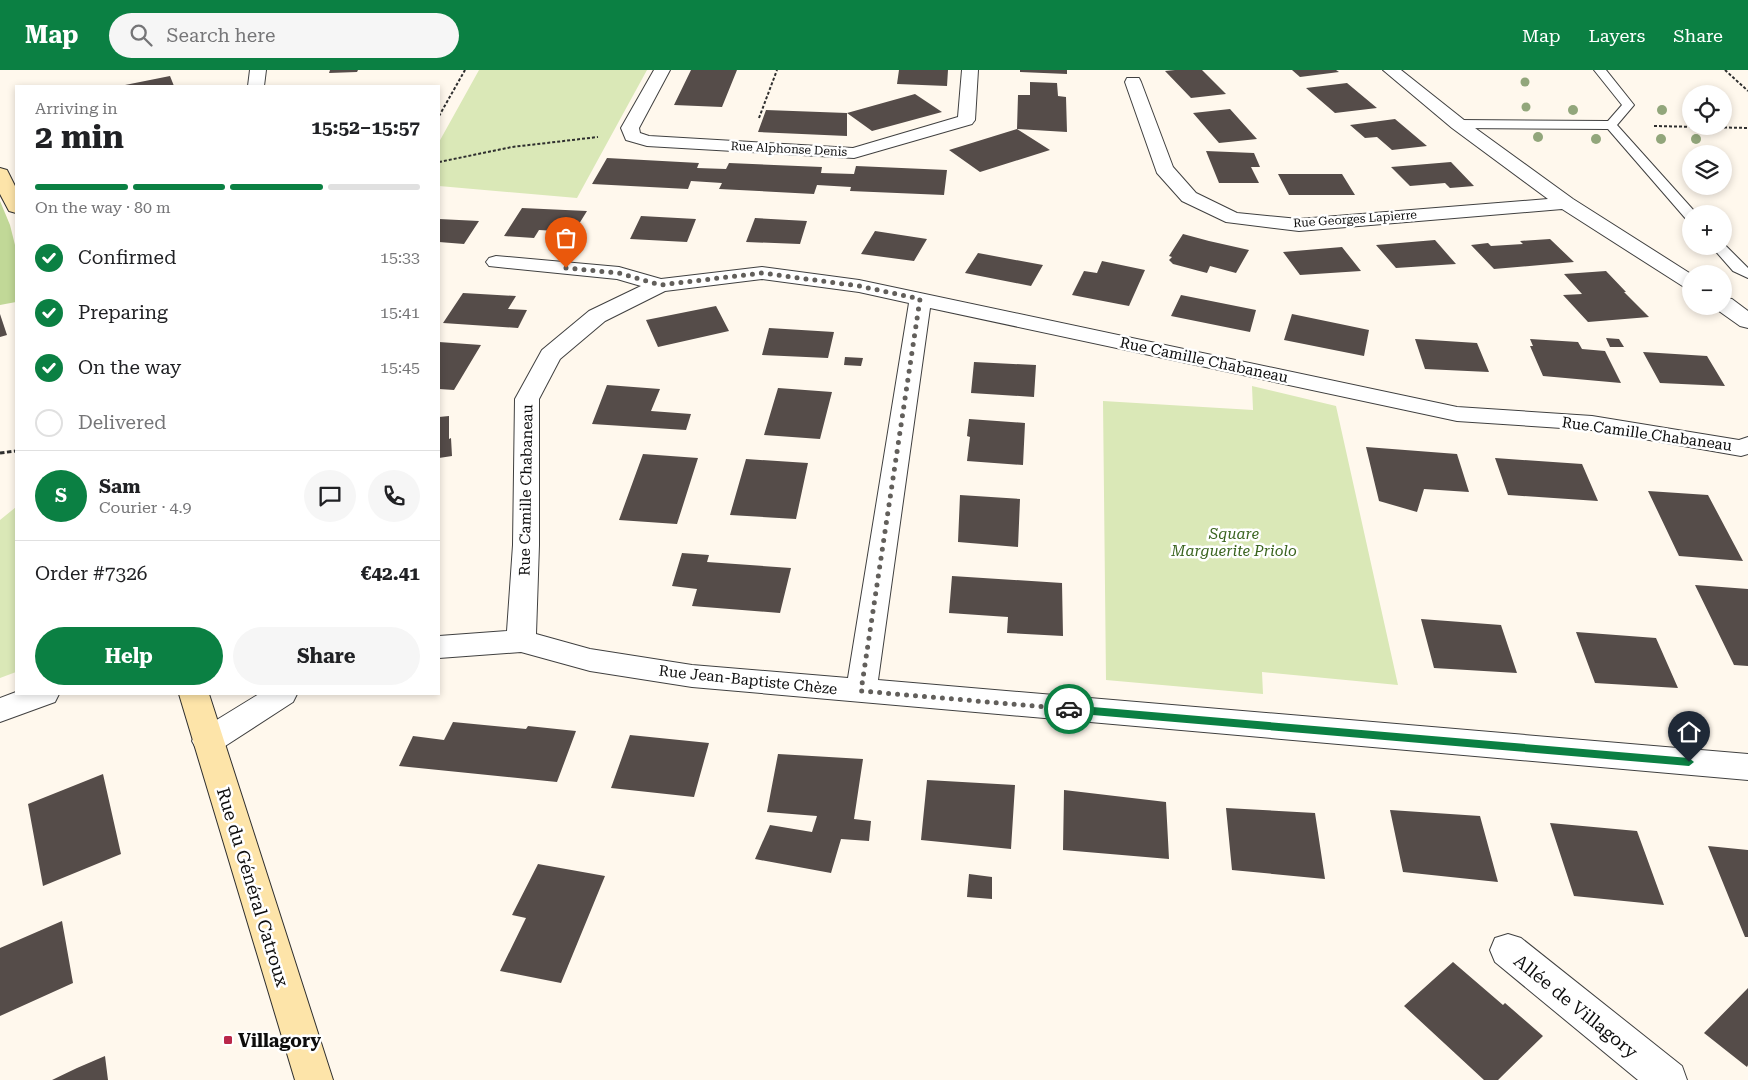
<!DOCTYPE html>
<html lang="en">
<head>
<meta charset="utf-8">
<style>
	:root { --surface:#fff; --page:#f6f6f6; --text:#202124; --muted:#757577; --line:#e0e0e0; --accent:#0b8043 }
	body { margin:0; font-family:"Roboto Serif",serif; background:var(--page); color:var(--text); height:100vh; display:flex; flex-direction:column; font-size:19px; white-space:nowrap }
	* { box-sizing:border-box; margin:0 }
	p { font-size:16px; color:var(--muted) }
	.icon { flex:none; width:28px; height:28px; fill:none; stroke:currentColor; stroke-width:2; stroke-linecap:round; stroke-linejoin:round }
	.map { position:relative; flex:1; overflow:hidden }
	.sheet { position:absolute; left:15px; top:15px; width:425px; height:610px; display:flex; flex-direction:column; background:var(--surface); border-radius:0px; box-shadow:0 2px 8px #0003 }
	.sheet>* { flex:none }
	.buttons { position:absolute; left:1682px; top:15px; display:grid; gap:10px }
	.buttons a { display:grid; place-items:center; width:50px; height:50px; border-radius:50%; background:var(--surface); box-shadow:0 2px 8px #0003; font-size:25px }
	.pin { position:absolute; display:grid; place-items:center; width:42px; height:42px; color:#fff; margin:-51px -21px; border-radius:50% 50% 50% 0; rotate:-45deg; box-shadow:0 0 5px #0007 }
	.pin .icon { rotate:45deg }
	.courier { position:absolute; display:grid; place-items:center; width:50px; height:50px; margin:-25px; border:4px solid #0b8043; border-radius:50%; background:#fff; color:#222; box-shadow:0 1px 6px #0007 }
	.head em { font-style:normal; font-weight:700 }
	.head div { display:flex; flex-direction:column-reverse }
	.head { display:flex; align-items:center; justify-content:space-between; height:85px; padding:0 20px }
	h1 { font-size:32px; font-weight:700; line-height:38px }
	.bar { display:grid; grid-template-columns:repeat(4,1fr); gap:8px 5px; align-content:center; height:60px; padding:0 20px }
	.bar i { height:6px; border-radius:4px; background:var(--line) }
	.bar .current { background:var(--accent) }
	.bar p { grid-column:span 4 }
	.line { display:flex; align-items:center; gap:12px; padding:0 20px; border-top:1px solid var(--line) }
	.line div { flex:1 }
	.round { display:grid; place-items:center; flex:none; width:52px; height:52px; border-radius:26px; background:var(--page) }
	ol { padding:0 20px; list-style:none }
	li { display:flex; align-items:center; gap:15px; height:55px }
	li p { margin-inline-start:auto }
	li .icon { padding:5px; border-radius:50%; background:var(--accent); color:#fff; stroke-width:4 }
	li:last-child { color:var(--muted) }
	li i { width:28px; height:28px; border:2px solid var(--line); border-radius:50% }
	.action { display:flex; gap:10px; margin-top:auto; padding:10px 20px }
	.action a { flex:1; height:58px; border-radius:30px; background:var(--accent); color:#fff; font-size:20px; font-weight:700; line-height:58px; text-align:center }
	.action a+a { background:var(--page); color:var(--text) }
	header { display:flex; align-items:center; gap:30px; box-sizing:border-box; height:70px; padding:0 25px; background:var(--accent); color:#fff }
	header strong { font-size:24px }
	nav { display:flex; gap:28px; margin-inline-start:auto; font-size:18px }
	.search { width:350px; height:45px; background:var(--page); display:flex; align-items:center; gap:12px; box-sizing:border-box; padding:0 18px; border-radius:28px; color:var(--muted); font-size:19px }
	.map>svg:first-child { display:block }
	.green { fill:#dae8b7 }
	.forest { fill:#c1d897 }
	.building { fill:#554c49 }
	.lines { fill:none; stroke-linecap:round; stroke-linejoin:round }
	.lane-casing { stroke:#404040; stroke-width:2 }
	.street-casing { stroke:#404040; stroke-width:2 }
	.secondary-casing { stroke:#2f2f2f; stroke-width:2 }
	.path-far1 { stroke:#2f2f2f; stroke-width:2; stroke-dasharray:3 2; stroke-linecap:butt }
	.path { stroke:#2f2f2f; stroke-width:3; stroke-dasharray:4.5 2.5; stroke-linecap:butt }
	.lane { fill:#fff; fill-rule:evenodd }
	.street { fill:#fff; fill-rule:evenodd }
	.secondary { fill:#fde4a9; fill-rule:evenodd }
	.tree { fill:#92a67b }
	.route { fill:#0b8043 }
	.done { stroke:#625f5b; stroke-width:5; stroke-dasharray:0 9 }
	.poi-dot { fill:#ba274a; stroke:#fff; stroke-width:2 }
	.labels { text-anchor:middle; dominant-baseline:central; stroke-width:5; stroke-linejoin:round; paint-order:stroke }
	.far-street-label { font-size:12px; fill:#0d0d0d; stroke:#fff }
	.street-label { font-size:15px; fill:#0d0d0d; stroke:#fff }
	.park-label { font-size:15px; font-style:italic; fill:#39631e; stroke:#fff }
	.near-street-label { font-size:18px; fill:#0d0d0d; stroke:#fff }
	.near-poi-label { font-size:18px; font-weight:bold; fill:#0d0d0d; stroke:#fff; text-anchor:start }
</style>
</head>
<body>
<header>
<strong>Map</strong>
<div class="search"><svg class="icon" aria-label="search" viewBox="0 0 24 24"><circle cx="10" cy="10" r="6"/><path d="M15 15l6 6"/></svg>Search here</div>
<nav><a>Map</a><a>Layers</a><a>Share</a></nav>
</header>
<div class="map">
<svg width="1748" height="1010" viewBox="0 0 1748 1010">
	<rect width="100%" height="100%" fill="#fff8ed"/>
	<path class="green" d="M479 0H647L577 128 439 116V72Z
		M1252 316 1336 336 1398 615 1262 602 1263 624 1106 610 1103 331 1253 340Z
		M16 437V602L0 608V450Z"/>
	<path class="forest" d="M0 131 10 155 16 179V232L0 235Z"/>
	<path class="building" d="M330 0H358L357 2 329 3Z
		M691 0H737L722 37 674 35Z
		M899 0H948L947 16 897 14Z
		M1020 0H1067V4L1020 2Z
		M1175 0H1202L1226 24 1191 28 1165 1Z
		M1292 0H1336L1339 2 1300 7Z
		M170 6 174 16H125V15Z
		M1030 12 1057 13 1058 26 1066 27 1067 62 1017 59 1050 80 980 102 949 80 1017 59 1018 25H1030Z
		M1347 13 1377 38 1335 43 1306 18Z
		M915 24 942 42 872 61 847 43V66L758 62 766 40 847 43Z
		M1230 39 1257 69 1219 73 1193 43Z
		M1395 49 1427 76 1392 80 1377 67 1365 68 1350 55Z
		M1206 81 1254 83 1260 97H1251L1259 113H1219Z
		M607 88 699 93 697 98 726 99 729 93 822 97 821 103 854 104 856 96 947 100 944 125 850 121 851 117 817 115 814 124 719 119 722 113 691 111 688 119 592 114Z
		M1451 92 1474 116 1450 118 1445 113 1410 116 1391 97Z
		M1278 104H1342L1355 125H1289Z
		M522 138 587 141 574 162 539 160 534 168 504 166Z
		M641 146 696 149 687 172 630 169Z
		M755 148 807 151 800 174 746 172Z
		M439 149 479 151 464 174 439 172Z
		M875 161 927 169 914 191 861 184Z
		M1183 164 1209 171 1249 180 1236 203 1210 196 1207 203 1173 194 1169 190 1172 187 1169 186Z
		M1550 169 1574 192 1494 199 1471 175 1488 173 1491 176 1523 174 1520 171Z
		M1435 170 1456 194 1396 198 1376 175Z
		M1342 177 1361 201 1300 205 1283 182Z
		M978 183 1043 195 1031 216 965 203Z
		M1102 191 1145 200 1129 236 1072 225 1084 201 1097 203Z
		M1606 201 1626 222H1624L1649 247 1588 252 1563 225 1582 224 1564 204Z
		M463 223 516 226 508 239 527 240 518 258 443 253Z
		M1181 225 1256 240 1250 262 1171 246Z
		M716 236 729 261 658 277 646 250Z
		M0 244 7 265 0 267Z
		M1292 244 1369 260 1364 286 1284 270Z
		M769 258 834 262 828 288 762 285Z
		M1606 268 1619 269 1624 277H1610Z
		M1415 269 1477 273 1489 302 1425 299Z
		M1530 269 1578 272 1582 279 1605 281 1621 313 1543 306 1530 276H1533Z
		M439 272 481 275 454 320 439 319Z
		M1643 282 1707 286 1725 316 1660 313Z
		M845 287 863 288 861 296 844 295Z
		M974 292 1036 295 1034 327 971 323Z
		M607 315 660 319 651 341 691 344 686 360 592 354Z
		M778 318 832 322 820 369 764 365Z
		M449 346V369L451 368 452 386 439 388V347Z
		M969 349 1025 353 1023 395 967 391 970 367 967 366Z
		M1366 377 1457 384 1469 422 1424 419 1417 442 1379 431Z
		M643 384 698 388 677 454 619 450Z
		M1495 388 1582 394 1598 431 1508 425Z
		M746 389 808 393 796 449 730 445Z
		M1648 421 1708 425 1743 491 1679 486Z
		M960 425 1020 429 1018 477 958 472Z
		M682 483 709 485 707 492 791 498 780 543 692 536 697 519 672 516Z
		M952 506 1062 513 1063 566 1007 563 1008 547 949 543Z
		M1695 515 1748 519V596L1734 595Z
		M1421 549 1501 555 1517 603 1434 598Z
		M1576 562 1656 568 1678 618 1595 613Z
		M453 652 526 659 528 656 576 661 557 712 399 696 413 666 444 670Z
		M630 665 709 673 694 727 611 718Z
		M778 684 863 689 854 749 871 751 869 771 841 769 831 803 755 789 770 755 812 762 817 746 767 742Z
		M103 704 121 784 43 816 28 734Z
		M927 710 1015 715 1011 779 921 770Z
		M1064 720 1166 732 1169 789 1063 780Z
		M1226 738 1315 743 1325 809 1232 800Z
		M1390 740 1480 746 1498 812 1403 802Z
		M1550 753 1637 761 1664 835 1574 826Z
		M1708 776 1748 780V867H1745Z
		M538 794 605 806 561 913 500 901 526 848 512 845Z
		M969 804 992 807V829L967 827Z
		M62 851 73 913 0 946V878Z
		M1453 892 1503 935 1505 933 1543 966 1498 1010H1484L1404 936Z
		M1748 918V995L1747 997 1704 963Z
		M105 986 108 1010H52L77 998Z"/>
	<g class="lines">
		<g class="lane-casing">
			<path id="lane" d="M1594 0H1606L1634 35 1617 55 1696 143 1691 144V150L1686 149 1608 59 1458 58 1452 54 1458 50 1608 51 1622 35Z
				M1724 174 1748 198V208L1733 201 1711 176H1724Z"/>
		</g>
		<g class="street-casing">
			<path id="street" d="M250 0H266L264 16H248Z
				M654 0H670L639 58 640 63 649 66 853 78 958 47 962 0H978L975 50 972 54 854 88 647 76 626 70 621 58Z
				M1383 0H1401L1464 50 1573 129 1691 204V219L1684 217 1562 139 1299 161 1226 152 1182 131 1157 103 1125 12 1127 8H1139L1141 12 1173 97 1196 123 1237 143 1299 149 1548 129 1452 58Z
				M496 186 619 197 661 209 762 197 859 210 1457 337 1592 346 1739 370 1748 367V384L1741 386 1592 360 1457 351 930 238 878 610 1748 684V710L692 617 590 601 521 582 439 588V566L507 561 513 475 515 329 542 280 589 241 641 216 617 209 489 196 486 192 489 188ZM762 209 859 222 909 233 848 608 692 595 590 579 536 564 539 475V329L560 289 605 251 665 221Z
				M1724 228 1732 229 1748 241V258L1740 256 1716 239 1715 236H1724Z
				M16 622V624H59L55 632 0 652V628Z
				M259 624H297L293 632 219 680 208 683 197 680 192 671 197 662Z
				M1508 864 1521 868 1682 996 1687 1010H1638L1495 892 1490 880 1495 868Z"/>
		</g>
		<g class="secondary-casing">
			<path id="secondary" d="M0 98 7 100 16 118V143L9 141 0 124Z
				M179 624H209L333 1010H295Z"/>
		</g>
		<path class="path-far1" d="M1725 0 1748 21
			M439 46 465 0
			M759 48 777 0
			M1654 56 1748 58
			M439 92 512 77 598 67"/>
		<path class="path" d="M0 383 16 381"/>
		<use href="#lane" class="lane"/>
		<use href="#street" class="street"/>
		<use href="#secondary" class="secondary"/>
	</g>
	<g class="tree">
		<circle cx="1525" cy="12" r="4.5"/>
		<circle cx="1526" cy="37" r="4.5"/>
		<circle cx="1573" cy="40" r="5"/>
		<circle cx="1662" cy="40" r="5"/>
		<circle cx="1538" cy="67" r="5"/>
		<circle cx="1596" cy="69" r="5"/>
		<circle cx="1661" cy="69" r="5"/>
		<circle cx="1696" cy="69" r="5"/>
	</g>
	<path class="route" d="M1069 635 1689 688 1694 692 1689 696 1069 643 1065 639Z"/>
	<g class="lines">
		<path class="done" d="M566 198 619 203 660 215 762 203 859 216 920 229 861 621 1069 639"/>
	</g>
	<rect class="poi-dot" x="223" y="965" width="10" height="10" rx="2.5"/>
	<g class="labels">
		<g class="far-street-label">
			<text transform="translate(789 79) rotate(3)">Rue Alphonse Denis</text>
			<text transform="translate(1355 149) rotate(-4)">Rue Georges Lapierre</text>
		</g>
		<g class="street-label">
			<text transform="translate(1204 290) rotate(12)">Rue Camille Chabaneau</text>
			<text transform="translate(1647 364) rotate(8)">Rue Camille Chabaneau</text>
			<text transform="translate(526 420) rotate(-89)">Rue Camille Chabaneau</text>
			<text transform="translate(748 610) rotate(6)">Rue Jean-Baptiste Chèze</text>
		</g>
		<g class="park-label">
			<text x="1234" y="464">Square<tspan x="1234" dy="17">Marguerite Priolo</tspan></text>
		</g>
		<g class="near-street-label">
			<text transform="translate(253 817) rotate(73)">Rue du Général Catroux</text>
			<text transform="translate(1576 936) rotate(39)">Allée de Villagory</text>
		</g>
		<g class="near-poi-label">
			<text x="238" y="970">Villagory</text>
		</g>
	</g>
</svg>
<div class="buttons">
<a><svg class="icon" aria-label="locate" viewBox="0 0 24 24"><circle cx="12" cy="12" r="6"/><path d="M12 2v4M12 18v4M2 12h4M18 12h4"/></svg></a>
<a><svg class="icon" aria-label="layers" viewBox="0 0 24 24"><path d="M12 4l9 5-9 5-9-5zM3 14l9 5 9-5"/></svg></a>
<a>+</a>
<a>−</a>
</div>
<div class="pin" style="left:566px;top:198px;background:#ea580c"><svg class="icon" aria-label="bag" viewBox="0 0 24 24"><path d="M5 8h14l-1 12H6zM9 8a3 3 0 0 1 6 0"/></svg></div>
<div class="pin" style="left:1689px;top:692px;background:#1f2937"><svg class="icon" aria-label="home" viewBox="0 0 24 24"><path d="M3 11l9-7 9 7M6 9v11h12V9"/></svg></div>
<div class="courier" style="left:1069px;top:639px"><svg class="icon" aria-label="car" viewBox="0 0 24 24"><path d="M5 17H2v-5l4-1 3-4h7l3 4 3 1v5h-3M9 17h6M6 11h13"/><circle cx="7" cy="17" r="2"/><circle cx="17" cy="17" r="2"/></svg></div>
<section class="sheet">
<div class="head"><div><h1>2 min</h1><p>Arriving in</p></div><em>15:52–15:57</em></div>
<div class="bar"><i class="current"></i><i class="current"></i><i class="current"></i><i></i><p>On the way · 80 m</p></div>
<ol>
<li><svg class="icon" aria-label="check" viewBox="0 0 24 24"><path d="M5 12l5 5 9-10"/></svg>Confirmed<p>15:33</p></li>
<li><svg class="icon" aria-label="check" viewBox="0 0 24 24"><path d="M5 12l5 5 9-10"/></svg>Preparing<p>15:41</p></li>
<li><svg class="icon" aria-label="check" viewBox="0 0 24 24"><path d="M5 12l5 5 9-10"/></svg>On the way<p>15:45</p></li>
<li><i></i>Delivered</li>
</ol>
<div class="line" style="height:90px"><b class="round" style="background:var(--accent);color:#fff">S</b><div><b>Sam</b><p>Courier · 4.9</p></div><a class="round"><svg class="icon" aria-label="chat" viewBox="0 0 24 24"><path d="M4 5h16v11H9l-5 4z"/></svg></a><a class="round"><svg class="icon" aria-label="phone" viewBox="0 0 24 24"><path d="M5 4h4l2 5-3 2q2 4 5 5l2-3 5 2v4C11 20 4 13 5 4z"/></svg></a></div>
<div class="line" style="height:65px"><div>Order #7326</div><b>€42.41</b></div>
<div class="action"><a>Help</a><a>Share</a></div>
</section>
</div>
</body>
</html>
